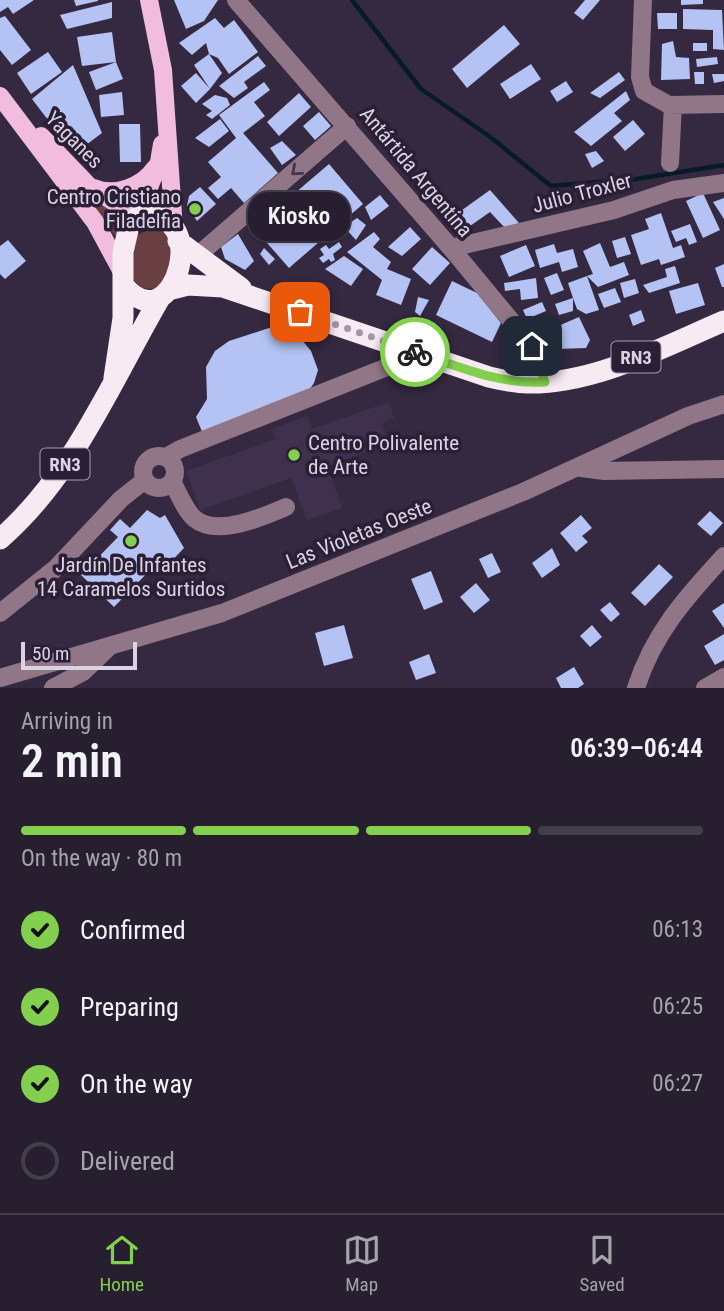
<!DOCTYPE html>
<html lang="en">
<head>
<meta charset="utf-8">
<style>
	:root { --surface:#271f30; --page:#332c3c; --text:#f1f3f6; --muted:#a4a2ab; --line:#433d4c; --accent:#83d04e }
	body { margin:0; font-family:"Roboto Condensed",sans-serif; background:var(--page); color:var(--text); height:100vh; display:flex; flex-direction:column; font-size:26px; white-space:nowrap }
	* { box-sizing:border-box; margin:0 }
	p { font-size:23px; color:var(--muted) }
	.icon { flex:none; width:38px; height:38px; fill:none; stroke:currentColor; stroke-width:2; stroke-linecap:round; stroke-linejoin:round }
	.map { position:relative; height:688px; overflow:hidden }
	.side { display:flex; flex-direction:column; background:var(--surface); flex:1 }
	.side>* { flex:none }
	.scale { position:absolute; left:21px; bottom:18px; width:116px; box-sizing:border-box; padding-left:7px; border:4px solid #dad3e2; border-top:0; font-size:19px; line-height:24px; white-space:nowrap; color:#dad3e2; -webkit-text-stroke:5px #2a1f36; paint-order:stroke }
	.pin { position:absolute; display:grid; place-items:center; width:60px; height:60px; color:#fff; margin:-30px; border-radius:14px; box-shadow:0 4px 10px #0006 }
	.courier { position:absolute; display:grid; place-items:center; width:70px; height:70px; margin:-35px; border:5px solid #83d04e; border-radius:50%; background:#fff; color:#222; box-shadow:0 2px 9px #0007 }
	.bubble { position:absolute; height:49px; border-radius:21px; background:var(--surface); box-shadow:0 2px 5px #0004,0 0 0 2px var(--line); font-size:23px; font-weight:600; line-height:49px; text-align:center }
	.headline em { font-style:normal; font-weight:600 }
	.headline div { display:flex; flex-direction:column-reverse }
	.headline { display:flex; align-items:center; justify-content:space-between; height:119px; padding:0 21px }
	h1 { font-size:46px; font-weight:600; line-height:52px }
	.bar { display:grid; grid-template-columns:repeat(4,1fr); gap:10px 7px; align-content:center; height:84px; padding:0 21px }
	.bar i { height:9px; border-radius:5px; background:var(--line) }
	.bar .current { background:var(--accent) }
	.bar p { grid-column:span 4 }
	ol { padding:0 21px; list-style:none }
	li { display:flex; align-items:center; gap:21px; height:77px }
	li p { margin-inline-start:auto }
	li .icon { padding:7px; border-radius:50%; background:var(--accent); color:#111; stroke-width:4 }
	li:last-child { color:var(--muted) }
	li i { width:38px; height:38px; border:4px solid var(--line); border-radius:50% }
	.menu { display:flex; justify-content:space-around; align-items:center; height:98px; border-top:2px solid var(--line); background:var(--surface); font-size:19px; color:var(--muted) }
	.menu a { display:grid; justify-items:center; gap:4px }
	.menu .current { color:var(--accent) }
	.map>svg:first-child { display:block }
	.built { fill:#3f314e }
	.green { fill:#693f42 }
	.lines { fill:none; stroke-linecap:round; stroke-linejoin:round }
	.stream { stroke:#071b27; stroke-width:4.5 }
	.building { fill:#b4c3f4 }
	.minor { stroke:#907686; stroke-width:18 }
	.major { stroke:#f1bcde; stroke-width:18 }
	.highway { stroke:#f7eaf2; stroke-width:21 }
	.oneway { stroke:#44354a }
	.done { stroke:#a098a9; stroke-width:7; stroke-dasharray:0 12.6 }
	.route { stroke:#83d04e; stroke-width:9 }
	.poi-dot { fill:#83d04e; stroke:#2a1f36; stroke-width:2.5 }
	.labels { text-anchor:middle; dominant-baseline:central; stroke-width:7; stroke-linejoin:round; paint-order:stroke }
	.shield { fill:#2a1f36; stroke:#a59dae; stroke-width:2 }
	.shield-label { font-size:19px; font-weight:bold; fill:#dad3e2 }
	.street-label { font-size:21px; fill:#dad3e2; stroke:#2a1f36 }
	.poi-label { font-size:21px; fill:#dad3e2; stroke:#2a1f36; text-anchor:end }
</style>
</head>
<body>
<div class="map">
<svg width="724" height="688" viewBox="0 0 724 688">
	<rect width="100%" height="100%" fill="#342940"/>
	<path class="built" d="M389 402 394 418 382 423 389 444 327 466 342 508 307 520 291 478 200 510 186 471 276 439 272 429 307 416 312 429Z"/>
	<path class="green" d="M44 147 127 217 117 235H114Z
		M150 229 163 231 171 238 172 271 156 289 141 288 131 278 135 236Z"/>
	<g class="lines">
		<path class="stream" d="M352 0 421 89 489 136 551 186 636 179 724 165"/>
	</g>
	<path class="building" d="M0 0H34L13 14 8 7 0 12Z
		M74 0H98V1L76 6Z
		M174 0H218L204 21 186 29Z
		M585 0H600L583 20 574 13Z
		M681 0H703V4L681 5Z
		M112 2V18L67 29 60 15Z
		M683 9 722 10 724 50 713 49V30L683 29Z
		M657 13H677V29H658Z
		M5 16 31 50 12 65 0 50V18Z
		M215 18 224 28 234 20 258 52 229 74 218 58 209 54 206 43 192 55 179 43Z
		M504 25 520 44 467 88 452 69Z
		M112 32 116 62 123 79 96 90 89 72 116 62 82 66 77 37Z
		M673 41 676 57 689 58 690 79 661 80 662 44Z
		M693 43H707V51H693Z
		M48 52 62 72 31 94 17 73Z
		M209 54 222 73 210 89 196 103 181 86 196 73 210 89 194 65Z
		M258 56 266 66 244 82 248 88 234 98 219 86Z
		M717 57 718 64 697 67 696 59Z
		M531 64 541 79 510 99 500 84Z
		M73 65 102 133 74 154 32 99Z
		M619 72 625 80 600 98 590 93Z
		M694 72H704V84H695Z
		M712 74H724V81L714 83Z
		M566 81 573 92 557 102 550 91Z
		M264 82 270 90 254 102 265 116 243 133 278 173 244 203 231 188 218 199 208 188 221 177 208 162 236 138 219 115Z
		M626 91 630 100 614 113 622 121 591 146 574 132Z
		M122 92 124 115 101 117 99 95Z
		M299 93 311 107 279 136 267 122Z
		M215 95 227 98 230 105 212 119 206 115 212 111 202 104Z
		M319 112 331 126 315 140 303 126Z
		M220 119 229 131 209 147 195 138Z
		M633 120 645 134 625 151 613 137Z
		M119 124H140L141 162H120Z
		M282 141 296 155 282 165 270 148Z
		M596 151 604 161 592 168 585 154Z
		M329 164 363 204 289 268 254 228Z
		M200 187 216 204 197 221 187 206 189 196Z
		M490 190 519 223 506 229 490 212 463 231 451 218Z
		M703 193 720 230 703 238 686 201Z
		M380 195 389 206 371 220 365 207Z
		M724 198V219L713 202Z
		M661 213 673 248 681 245 685 257 661 265 659 259 641 265 631 235 649 229 645 219Z
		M357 218 366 225 356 240 344 227Z
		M690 224 697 242 689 245 686 238 676 242 671 231Z
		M410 227 421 239 402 256 388 247Z
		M374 232 380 239 373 247 391 262 387 269 411 279 401 305 376 295 382 280 347 252Z
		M238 234 254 261 245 270 225 259 221 247Z
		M625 237 631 254 617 258 612 241Z
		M8 240 26 261 5 279 0 274V246Z
		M339 242 342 247 333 254 335 260 331 262 329 259 323 263 319 258 324 255 320 249 326 245 329 249Z
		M600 243 610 267 624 262 629 275 598 287 587 276 593 274 583 251Z
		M554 244 557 253 573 249 578 267 562 272 559 262 540 268 535 250Z
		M526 245 535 266 509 277 500 256Z
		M432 247 450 263 430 285 412 269Z
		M264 248 275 259 269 265 260 254Z
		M344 256 363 269 351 286 325 269Z
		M724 264V287H722L715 268Z
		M675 266 680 283 649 293 643 285 667 277 665 269Z
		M557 273 564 290 551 295 544 278Z
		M587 276 599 310 586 314 577 309 573 298V311L559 315 555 304 573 298 568 283Z
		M536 278 538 298 521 300 520 289 505 291 504 283Z
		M635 279 639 293 624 298 620 283Z
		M452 281 477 293 501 323 492 342 436 315Z
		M698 283 705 305 676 314 669 291Z
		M615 288 621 302 604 308 598 294Z
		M418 297 429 300 420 316 415 312Z
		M542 302 546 311 527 319 523 310Z
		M641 310 645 321 633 326 629 315Z
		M579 317 590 340 586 348 558 349 549 330Z
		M269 328 302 340 311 351 318 370 314 383 305 396 203 434 196 417 207 399 206 367 215 351 229 341Z
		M147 510 160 518 165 515 184 548 164 569 157 563 114 607 81 575 118 537 110 530 120 519 130 528Z
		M710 511 723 523 711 536 697 524Z
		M581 515 592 528 582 536 588 542 576 552 560 533Z
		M552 548 560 565 542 578 532 563Z
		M492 553 501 572 488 578 479 559Z
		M659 564 673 577 645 606 631 593Z
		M431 571 443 602 424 610 411 579Z
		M476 583 490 600 474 613 460 597Z
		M610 602 620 614 611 622 600 610Z
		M724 603V628L712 611Z
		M344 625 353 658 324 666 315 633Z
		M592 625 602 637 590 647 580 636Z
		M724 634V660L715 665 704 646Z
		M429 654 436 673 416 680 409 662Z
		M574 667 584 684 578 688H561L556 678Z"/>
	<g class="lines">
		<path class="minor" d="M236 0 451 248 532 346 545 382
			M643 0 640 77 644 91 669 105 724 104
			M670 163 673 105
			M451 248 614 210 673 190 724 183
			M197 256 347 126
			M143 472a16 16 0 1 1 32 0a16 16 0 1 1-32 0Z
			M166 457 180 449 420 354
			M581 468 604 471 724 469
			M172 481C178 492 185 511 195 519 217 537 263 517 286 507
			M0 613 56 568 121 499 145 480
			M0 678 222 613 523 492 688 416 724 404
			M53 688 83 672 107 649
			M636 688C653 634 686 597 724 556
			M705 688 724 677"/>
		<path class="major" d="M149 0 163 70 174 229
			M0 96 95 222 122 272
			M41 136 89 186 137 217
			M94 188C115 197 143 186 155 168
			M138 216 159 162 162 144"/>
		<path class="highway" d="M178 241 241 288
			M172 289 188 285 223 287 489 377C502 380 515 383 527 383 595 384 663 347 724 321
			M114 378 123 318V252L129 226 137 217C215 201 175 346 124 286
			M0 539C74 475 112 380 160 298"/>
	</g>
	<defs><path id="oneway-chevron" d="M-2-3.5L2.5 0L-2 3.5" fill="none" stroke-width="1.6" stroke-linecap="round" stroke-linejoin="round" transform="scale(1.75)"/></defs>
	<use class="oneway" href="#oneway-chevron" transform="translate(296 171) rotate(139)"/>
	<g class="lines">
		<path class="done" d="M300 312 415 352"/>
		<path class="route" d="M415 352C458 366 499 385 545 382L532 346"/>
	</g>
	<g class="poi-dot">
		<circle cx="195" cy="209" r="7"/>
		<circle cx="294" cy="455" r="7"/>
		<circle cx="131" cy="541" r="7"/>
	</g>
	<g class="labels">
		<g class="shield">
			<rect x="611.5" y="341.5" width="49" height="31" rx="5"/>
			<rect x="40.5" y="448.5" width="49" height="31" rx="5"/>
		</g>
		<g class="shield-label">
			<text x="636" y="357">RN3</text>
			<text x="65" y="464">RN3</text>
		</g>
		<g class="street-label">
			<text transform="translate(74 140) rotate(45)">Yaganes</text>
			<text transform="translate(416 172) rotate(50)">Antártida Argentina</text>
			<text transform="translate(582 193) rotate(-15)">Julio Troxler</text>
			<text transform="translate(359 534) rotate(-22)">Las Violetas Oeste</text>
		</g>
		<g class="poi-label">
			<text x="181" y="197">Centro Cristiano<tspan x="181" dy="24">Filadelfia</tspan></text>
			<text x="308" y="443" text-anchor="start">Centro Polivalente<tspan x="308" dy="24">de Arte</tspan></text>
			<text x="131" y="565" text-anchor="middle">Jardín De Infantes<tspan x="131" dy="24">14 Caramelos Surtidos</tspan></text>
		</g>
	</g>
</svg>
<div class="scale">50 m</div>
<div class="pin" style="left:300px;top:312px;background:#ea580c"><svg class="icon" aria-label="bag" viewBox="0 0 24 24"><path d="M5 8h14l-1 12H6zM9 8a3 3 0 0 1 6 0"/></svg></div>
<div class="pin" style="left:532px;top:346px;background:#1f2937"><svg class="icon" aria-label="home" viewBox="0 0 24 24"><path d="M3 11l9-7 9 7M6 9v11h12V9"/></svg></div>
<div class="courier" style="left:415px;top:352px"><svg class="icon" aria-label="bike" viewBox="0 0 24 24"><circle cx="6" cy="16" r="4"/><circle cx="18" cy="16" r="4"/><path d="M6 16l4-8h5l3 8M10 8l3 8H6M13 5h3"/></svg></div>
<div class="bubble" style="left:248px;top:192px;width:102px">Kiosko</div>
</div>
<section class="side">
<div class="headline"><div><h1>2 min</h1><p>Arriving in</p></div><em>06:39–06:44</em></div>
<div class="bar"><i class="current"></i><i class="current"></i><i class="current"></i><i></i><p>On the way · 80 m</p></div>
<ol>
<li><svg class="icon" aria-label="check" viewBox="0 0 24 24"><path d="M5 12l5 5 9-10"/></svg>Confirmed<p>06:13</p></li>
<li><svg class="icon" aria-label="check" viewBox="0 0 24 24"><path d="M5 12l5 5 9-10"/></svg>Preparing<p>06:25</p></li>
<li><svg class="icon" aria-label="check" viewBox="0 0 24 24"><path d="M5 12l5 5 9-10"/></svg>On the way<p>06:27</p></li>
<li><i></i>Delivered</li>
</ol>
</section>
<nav class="menu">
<a class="current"><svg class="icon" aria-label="home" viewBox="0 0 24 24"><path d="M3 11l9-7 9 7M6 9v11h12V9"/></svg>Home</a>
<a><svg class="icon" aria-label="map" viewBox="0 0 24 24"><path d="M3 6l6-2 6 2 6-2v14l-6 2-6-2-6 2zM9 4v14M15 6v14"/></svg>Map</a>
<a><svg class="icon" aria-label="saved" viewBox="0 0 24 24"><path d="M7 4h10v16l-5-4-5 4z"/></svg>Saved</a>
</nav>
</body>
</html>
